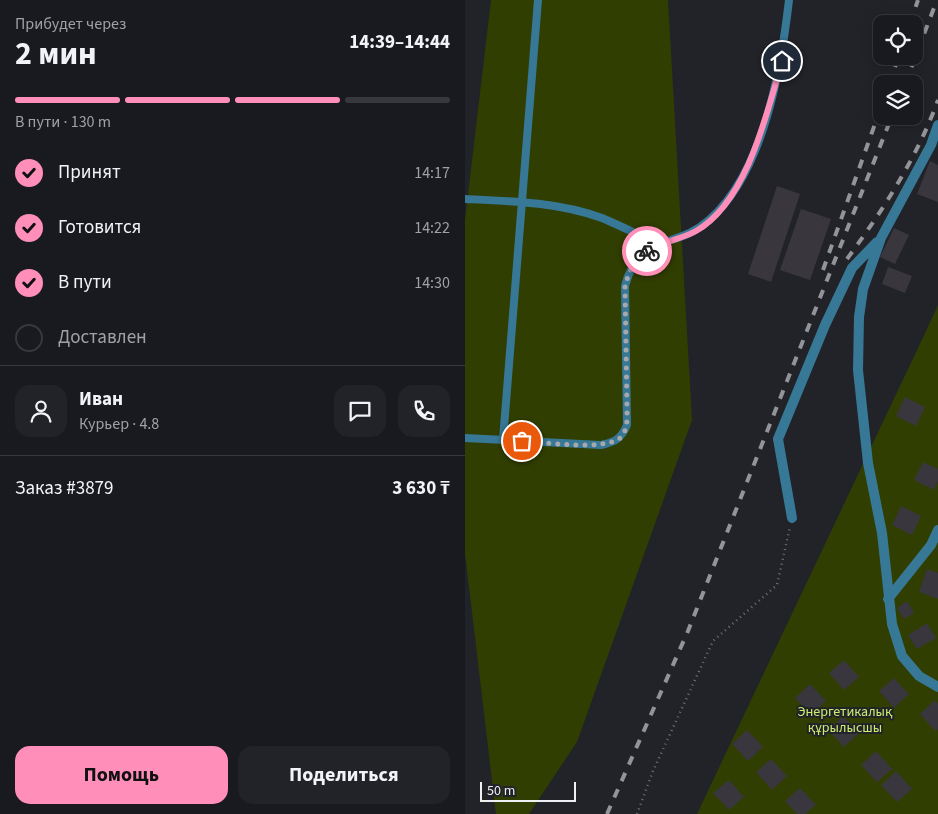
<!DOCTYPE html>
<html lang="ru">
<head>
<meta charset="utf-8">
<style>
	:root { --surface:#191a1f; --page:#222328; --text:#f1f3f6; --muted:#9fa1a4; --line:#37383d; --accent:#ff8eb9 }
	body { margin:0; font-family:"Source Sans 3",sans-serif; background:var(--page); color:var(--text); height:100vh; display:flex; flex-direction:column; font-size:19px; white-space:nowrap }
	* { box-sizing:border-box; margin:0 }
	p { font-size:16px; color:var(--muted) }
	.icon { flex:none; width:28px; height:28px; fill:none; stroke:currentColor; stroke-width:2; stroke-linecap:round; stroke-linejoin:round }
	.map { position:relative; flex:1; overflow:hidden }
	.sheet { display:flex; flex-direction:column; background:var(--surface); width:465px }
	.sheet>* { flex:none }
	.controls { position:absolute; left:408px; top:15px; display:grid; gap:10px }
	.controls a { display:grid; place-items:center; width:50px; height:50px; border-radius:10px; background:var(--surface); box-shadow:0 2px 12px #0003,0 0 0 1px var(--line); font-size:25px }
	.scale { position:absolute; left:15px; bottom:12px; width:96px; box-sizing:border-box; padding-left:5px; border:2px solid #eef0f4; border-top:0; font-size:14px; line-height:18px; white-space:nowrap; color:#eef0f4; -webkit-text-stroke:4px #212329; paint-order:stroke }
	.pin { position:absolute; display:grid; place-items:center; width:42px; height:42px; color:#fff; margin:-21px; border:2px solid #fff; border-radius:50%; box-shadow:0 1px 5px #0007 }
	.courier { position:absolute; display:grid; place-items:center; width:50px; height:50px; margin:-25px; border:4px solid #ff8eb9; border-radius:50%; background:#fff; color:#222; box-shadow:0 1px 6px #0007 }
	.headline em { font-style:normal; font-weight:700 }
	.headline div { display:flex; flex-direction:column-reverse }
	.headline { display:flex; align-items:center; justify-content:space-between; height:85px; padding:0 15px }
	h1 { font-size:32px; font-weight:700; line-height:38px }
	.bar { display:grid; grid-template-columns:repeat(4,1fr); gap:8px 5px; align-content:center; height:60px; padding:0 15px }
	.bar i { height:6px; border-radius:4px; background:var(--line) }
	.bar .active { background:var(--accent) }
	.bar p { grid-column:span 4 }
	.line { display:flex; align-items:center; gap:12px; padding:0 15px; border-top:1px solid var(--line) }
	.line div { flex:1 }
	.round { display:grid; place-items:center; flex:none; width:52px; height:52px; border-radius:15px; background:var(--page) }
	ol { padding:0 15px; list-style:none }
	li { display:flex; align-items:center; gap:15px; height:55px }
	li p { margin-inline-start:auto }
	li .icon { padding:5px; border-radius:50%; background:var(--accent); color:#111; stroke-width:4 }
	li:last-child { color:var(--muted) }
	li i { width:28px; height:28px; border:2px solid var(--line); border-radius:50% }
	.action { display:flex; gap:10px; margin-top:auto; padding:10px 15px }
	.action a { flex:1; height:58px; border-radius:15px; background:var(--accent); color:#111; font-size:20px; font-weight:700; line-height:58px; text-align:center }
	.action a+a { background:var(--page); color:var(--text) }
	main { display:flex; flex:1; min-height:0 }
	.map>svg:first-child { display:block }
	.green { fill:#313e01 }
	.building { fill:#39373d }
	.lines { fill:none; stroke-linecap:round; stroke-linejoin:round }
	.path { stroke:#707277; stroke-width:2.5; stroke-dasharray:1 4; stroke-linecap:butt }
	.lane { stroke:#377897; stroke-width:8 }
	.street { stroke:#377897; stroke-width:10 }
	.rail { stroke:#929499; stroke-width:4; stroke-dasharray:9 9; stroke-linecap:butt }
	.done { stroke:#a6a8ad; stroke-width:5; stroke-dasharray:0 9 }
	.route { stroke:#ff8eb9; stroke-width:6 }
	.labels { text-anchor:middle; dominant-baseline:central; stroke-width:4; stroke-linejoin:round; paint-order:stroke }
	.park-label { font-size:14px; fill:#cded73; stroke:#212329 }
</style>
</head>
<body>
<main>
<section class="sheet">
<div class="headline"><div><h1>2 мин</h1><p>Прибудет через</p></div><em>14:39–14:44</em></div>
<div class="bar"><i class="active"></i><i class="active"></i><i class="active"></i><i></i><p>В пути · 130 m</p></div>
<ol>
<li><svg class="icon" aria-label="check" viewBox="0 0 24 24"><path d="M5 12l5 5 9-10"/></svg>Принят<p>14:17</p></li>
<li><svg class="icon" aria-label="check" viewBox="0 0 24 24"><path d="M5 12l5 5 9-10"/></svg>Готовится<p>14:22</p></li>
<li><svg class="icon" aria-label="check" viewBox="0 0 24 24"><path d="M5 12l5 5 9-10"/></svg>В пути<p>14:30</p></li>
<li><i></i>Доставлен</li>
</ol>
<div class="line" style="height:90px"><a class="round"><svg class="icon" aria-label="person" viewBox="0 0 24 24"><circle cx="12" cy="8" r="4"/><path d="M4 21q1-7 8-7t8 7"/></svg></a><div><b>Иван</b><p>Курьер · 4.8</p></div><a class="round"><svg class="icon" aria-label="chat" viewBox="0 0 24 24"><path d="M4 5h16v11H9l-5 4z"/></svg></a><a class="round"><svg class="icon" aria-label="phone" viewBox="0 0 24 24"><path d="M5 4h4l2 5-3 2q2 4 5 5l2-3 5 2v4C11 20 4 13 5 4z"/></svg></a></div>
<div class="line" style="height:65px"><div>Заказ #3879</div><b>3 630 ₸</b></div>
<div class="action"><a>Помощь</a><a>Поделиться</a></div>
</section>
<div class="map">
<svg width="473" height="814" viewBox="0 0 473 814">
	<rect width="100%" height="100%" fill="#212329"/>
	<path class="green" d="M26 0H203L227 420 112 742 64 814H31L0 553V220Z
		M473 305V814H232L462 329Z"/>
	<path class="building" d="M465 161 473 165V202L452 194Z
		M312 186 335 194 306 282 283 274Z
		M336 209 366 219 345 280 315 270Z
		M429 228 444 235 430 264 415 257Z
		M423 267 447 276 440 293 417 284Z
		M440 397 460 407 451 426 431 416Z
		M458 462 473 469V481L469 490 449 480Z
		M436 506 456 516 447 535 427 525Z
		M462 569 473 573V599L454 592Z
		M442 601 449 613 439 619 432 608Z
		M462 623 471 638 452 649 443 635Z
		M379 660 394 677 379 690 364 673Z
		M429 678 444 694 429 708 414 691Z
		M345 684 361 701 346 715 330 698Z
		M470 700 473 704V729L470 731 455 714Z
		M378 716 394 733 379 747 363 730Z
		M282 730 298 747 283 761 267 744Z
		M411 751 427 769 412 782 396 765Z
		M306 759 322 776 307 790 291 772Z
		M431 771 447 789 432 802 416 785Z
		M264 780 279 797 264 810 248 793Z
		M335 788 351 805 340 814H332L320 801Z"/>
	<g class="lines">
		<path class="path" d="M172 814 188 771 248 641 312 585 325 527"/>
		<path class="lane" d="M0 199C46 201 93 202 137 218 156 226 174 235 193 244
			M0 438 136 445C150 442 156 439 162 425L160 286C174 232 211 250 244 220 299 172 316 69 324 0
			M38 440 73 0"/>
		<path class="street" d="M473 125 466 145 416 238 398 289 394 317 393 370 403 463 417 533 427 624 437 656 454 676 473 687
			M327 518 313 439 360 325 387 268 412 242
			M423 599 466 545 473 530"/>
		<path class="rail" d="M445 24 453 0
			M424 84 434 56
			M440 84 472 0
			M382 259C418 210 452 158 473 100
			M358 270 416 107
			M142 814 223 631 427 116"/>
	</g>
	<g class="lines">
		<path class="done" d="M57 441C78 442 144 452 157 436 163 428 162 418 162 409L160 286C164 272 168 260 182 251"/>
		<path class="route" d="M182 251C197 241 215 240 231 231 282 202 302 113 317 61"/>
	</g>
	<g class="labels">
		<g class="park-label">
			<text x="380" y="712">Энергетикалық<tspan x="380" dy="16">құрылысшы</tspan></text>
		</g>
	</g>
</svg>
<div class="controls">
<a><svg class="icon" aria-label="locate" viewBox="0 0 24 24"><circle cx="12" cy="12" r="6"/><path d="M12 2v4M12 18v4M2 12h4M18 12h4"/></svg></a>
<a><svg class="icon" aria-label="layers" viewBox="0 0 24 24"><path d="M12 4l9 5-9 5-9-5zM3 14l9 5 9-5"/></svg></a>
</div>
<div class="scale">50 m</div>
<div class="pin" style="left:57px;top:441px;background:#ea580c"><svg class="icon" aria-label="bag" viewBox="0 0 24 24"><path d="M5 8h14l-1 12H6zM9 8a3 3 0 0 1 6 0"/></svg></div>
<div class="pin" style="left:317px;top:61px;background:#1f2937"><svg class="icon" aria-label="home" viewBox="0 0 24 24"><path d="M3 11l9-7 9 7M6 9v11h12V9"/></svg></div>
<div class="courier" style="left:182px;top:251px"><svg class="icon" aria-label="bike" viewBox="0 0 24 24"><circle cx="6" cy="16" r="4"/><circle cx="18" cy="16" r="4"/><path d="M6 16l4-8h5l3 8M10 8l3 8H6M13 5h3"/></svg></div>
</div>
</main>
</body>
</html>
